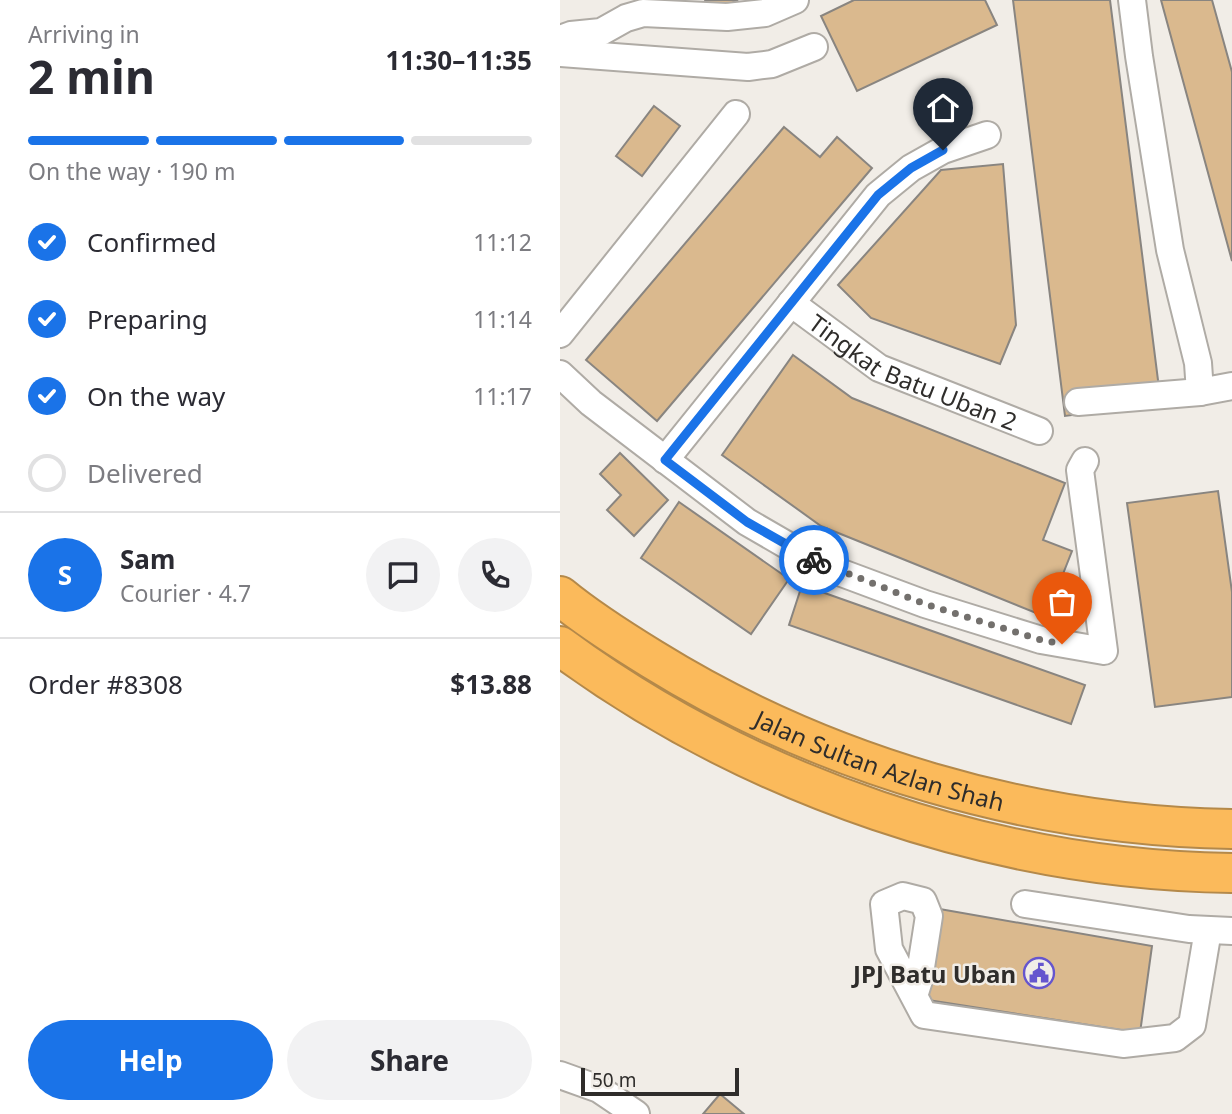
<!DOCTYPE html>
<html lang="en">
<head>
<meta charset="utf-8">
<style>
	:root { --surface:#fff; --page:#f2f2f3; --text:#2b2b33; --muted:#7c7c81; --line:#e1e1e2; --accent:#1a73e8 }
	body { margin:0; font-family:"Noto Sans",sans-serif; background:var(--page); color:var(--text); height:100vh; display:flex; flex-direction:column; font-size:26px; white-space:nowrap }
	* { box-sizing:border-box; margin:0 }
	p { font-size:23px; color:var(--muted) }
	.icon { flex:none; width:38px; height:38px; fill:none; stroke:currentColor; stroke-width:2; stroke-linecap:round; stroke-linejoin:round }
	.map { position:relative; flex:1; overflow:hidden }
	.side { display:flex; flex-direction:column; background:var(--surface); width:560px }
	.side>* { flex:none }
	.scale { position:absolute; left:21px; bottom:18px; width:158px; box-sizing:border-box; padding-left:7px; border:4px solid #2f2d2b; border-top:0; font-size:19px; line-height:24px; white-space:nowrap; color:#2f2d2b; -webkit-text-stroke:5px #f1ede7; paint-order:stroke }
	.pin { position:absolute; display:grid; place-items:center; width:60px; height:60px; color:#fff; margin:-72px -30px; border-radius:50% 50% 50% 0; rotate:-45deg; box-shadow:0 0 7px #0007 }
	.pin .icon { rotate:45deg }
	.courier { position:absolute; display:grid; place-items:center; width:70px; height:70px; margin:-35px; border:5px solid #1a73e8; border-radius:50%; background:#fff; color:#222; box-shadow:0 2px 9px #0007 }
	.headline em { font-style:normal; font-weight:700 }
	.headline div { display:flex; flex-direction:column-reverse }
	.headline { display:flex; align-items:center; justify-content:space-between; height:119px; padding:0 28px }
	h1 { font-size:46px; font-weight:700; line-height:52px }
	.bar { display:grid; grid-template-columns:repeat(4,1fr); gap:10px 7px; align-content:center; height:84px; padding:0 28px }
	.bar i { height:9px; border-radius:5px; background:var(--line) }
	.bar .selected { background:var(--accent) }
	.bar p { grid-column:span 4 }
	.line { display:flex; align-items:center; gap:18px; padding:0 28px; border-top:2px solid var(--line) }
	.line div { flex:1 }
	.round { display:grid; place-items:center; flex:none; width:74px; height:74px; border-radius:37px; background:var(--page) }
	ol { padding:0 28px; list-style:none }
	li { display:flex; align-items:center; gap:21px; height:77px }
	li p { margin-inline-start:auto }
	li .icon { padding:7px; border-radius:50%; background:var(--accent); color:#fff; stroke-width:4 }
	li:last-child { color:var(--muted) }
	li i { width:38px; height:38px; border:4px solid var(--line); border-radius:50% }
	.action { display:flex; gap:14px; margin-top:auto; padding:14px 28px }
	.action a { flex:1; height:80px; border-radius:42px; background:var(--accent); color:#fff; font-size:28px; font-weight:700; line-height:80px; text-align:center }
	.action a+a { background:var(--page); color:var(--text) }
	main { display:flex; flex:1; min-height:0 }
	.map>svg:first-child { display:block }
	.building { fill:#dab98e; stroke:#898580; stroke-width:2 }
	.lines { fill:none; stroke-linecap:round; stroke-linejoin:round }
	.minor-casing { stroke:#afaba5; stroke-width:30 }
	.highway-casing { stroke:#b4894a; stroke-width:42 }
	.minor { stroke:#fff; stroke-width:26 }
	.highway { stroke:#fbba5b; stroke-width:38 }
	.done { stroke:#73706d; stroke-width:7; stroke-dasharray:0 12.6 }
	.route { stroke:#1a73e8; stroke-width:9 }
	.labels { text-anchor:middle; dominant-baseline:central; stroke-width:5; stroke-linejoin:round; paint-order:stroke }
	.street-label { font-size:24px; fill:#2f2d2b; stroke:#f1ede7 }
	.poi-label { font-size:24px; font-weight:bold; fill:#2f2d2b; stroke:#f1ede7; text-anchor:end }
</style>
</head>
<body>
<main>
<section class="side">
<div class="headline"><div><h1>2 min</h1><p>Arriving in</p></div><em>11:30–11:35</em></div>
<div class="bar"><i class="selected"></i><i class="selected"></i><i class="selected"></i><i></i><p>On the way · 190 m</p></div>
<ol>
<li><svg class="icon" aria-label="check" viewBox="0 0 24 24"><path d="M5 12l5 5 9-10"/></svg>Confirmed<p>11:12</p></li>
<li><svg class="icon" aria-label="check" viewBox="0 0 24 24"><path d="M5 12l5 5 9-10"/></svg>Preparing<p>11:14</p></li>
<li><svg class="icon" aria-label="check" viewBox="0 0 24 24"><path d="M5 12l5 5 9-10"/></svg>On the way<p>11:17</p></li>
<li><i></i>Delivered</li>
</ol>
<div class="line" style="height:126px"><b class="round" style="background:var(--accent);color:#fff">S</b><div><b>Sam</b><p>Courier · 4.7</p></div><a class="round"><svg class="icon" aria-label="chat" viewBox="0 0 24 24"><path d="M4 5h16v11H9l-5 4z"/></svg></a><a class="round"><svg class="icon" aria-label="phone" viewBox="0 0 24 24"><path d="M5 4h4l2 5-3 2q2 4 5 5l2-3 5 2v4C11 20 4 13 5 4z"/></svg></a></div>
<div class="line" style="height:91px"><div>Order #8308</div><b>$13.88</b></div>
<div class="action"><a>Help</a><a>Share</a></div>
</section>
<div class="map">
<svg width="672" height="1114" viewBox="0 0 672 1114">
	<rect width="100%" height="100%" fill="#f1ede7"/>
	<path class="building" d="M145 0H178L152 13Z
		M294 0H425L437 25 297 91 261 16Z
		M453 0H550L601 404 505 416Z
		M601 0H652L672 72V261Z
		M94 106 120 126 82 176 56 156Z
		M224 127 260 157 277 137 312 168 97 421 26 360Z
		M443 164 456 325 440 364 311 318 278 285 381 170Z
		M233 355 292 398 505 483 483 540 512 551 486 617 261 526 162 455Z
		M60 453 108 500 74 536 47 510 61 495 40 474Z
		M658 491 672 592V697L595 707 567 503Z
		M119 502 229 579 191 634 81 558Z
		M242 585 525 685 511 724 229 625Z
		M374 908 592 946 580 1033 368 1000Z
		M160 1094 184 1114H143Z"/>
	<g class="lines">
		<g class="minor-casing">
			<g id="minor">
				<path d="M572 0 579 56 610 250 638 363 640 392 672 386"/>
				<path d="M0 39 11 35 41 32 66 18 83 13 167 17 205 13 235 0"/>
				<path d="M0 53 188 67 212 64 254 47"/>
				<path id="s1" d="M231 303 319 368 479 431"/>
				<path d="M0 334 176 114"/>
				<path d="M0 374 31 403 187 522 263 566 365 604 481 640 544 651 520 470 525 461"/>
				<path d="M518 402 640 392"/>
				<path d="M105 460 318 195 351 168 383 150 427 135"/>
				<path d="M465 904 629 929 672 931"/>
				<path d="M354 996 359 980 369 916 363 901 343 896 324 904 329 949 364 1015 563 1044 615 1038 632 1025 648 930"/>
				<path d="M0 1075 39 1089 76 1114"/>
			</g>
		</g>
		<g class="highway-casing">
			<g id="highway">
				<path id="s2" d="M0 596C29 620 61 640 92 659 263 765 471 826 672 829"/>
				<path d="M0 646C190 786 435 870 672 873"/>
			</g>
		</g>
		<use href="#minor" class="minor"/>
		<use href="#highway" class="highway"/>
	</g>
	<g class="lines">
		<path class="done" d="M254 560 365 604 481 640 502 644"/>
		<path class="route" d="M254 560 187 522 105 460 318 195 351 168 383 150"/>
	</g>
	<defs>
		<g id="civic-ring" transform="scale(1.575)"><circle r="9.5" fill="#f1ede7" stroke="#6555ce" stroke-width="1.5"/><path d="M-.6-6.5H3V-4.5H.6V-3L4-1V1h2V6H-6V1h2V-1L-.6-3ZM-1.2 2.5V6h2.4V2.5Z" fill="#6555ce"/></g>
	</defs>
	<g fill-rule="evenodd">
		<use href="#civic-ring" x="479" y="973"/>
	</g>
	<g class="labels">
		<g class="street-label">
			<text stroke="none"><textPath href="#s1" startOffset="142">Tingkat Batu Uban 2</textPath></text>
			<text stroke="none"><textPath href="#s2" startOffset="362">Jalan Sultan Azlan Shah</textPath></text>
		</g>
		<g class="poi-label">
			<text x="456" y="973">JPJ Batu Uban</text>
		</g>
	</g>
</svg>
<div class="scale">50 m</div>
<div class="pin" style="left:502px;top:644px;background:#ea580c"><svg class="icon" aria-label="bag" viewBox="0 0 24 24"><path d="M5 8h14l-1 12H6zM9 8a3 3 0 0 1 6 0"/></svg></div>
<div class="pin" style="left:383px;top:150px;background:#1f2937"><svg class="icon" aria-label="home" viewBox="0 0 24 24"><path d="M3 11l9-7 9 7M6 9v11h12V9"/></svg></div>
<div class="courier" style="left:254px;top:560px"><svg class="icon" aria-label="bike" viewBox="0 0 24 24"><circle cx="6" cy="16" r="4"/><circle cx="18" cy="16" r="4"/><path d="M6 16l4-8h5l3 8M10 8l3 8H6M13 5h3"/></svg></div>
</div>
</main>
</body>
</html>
